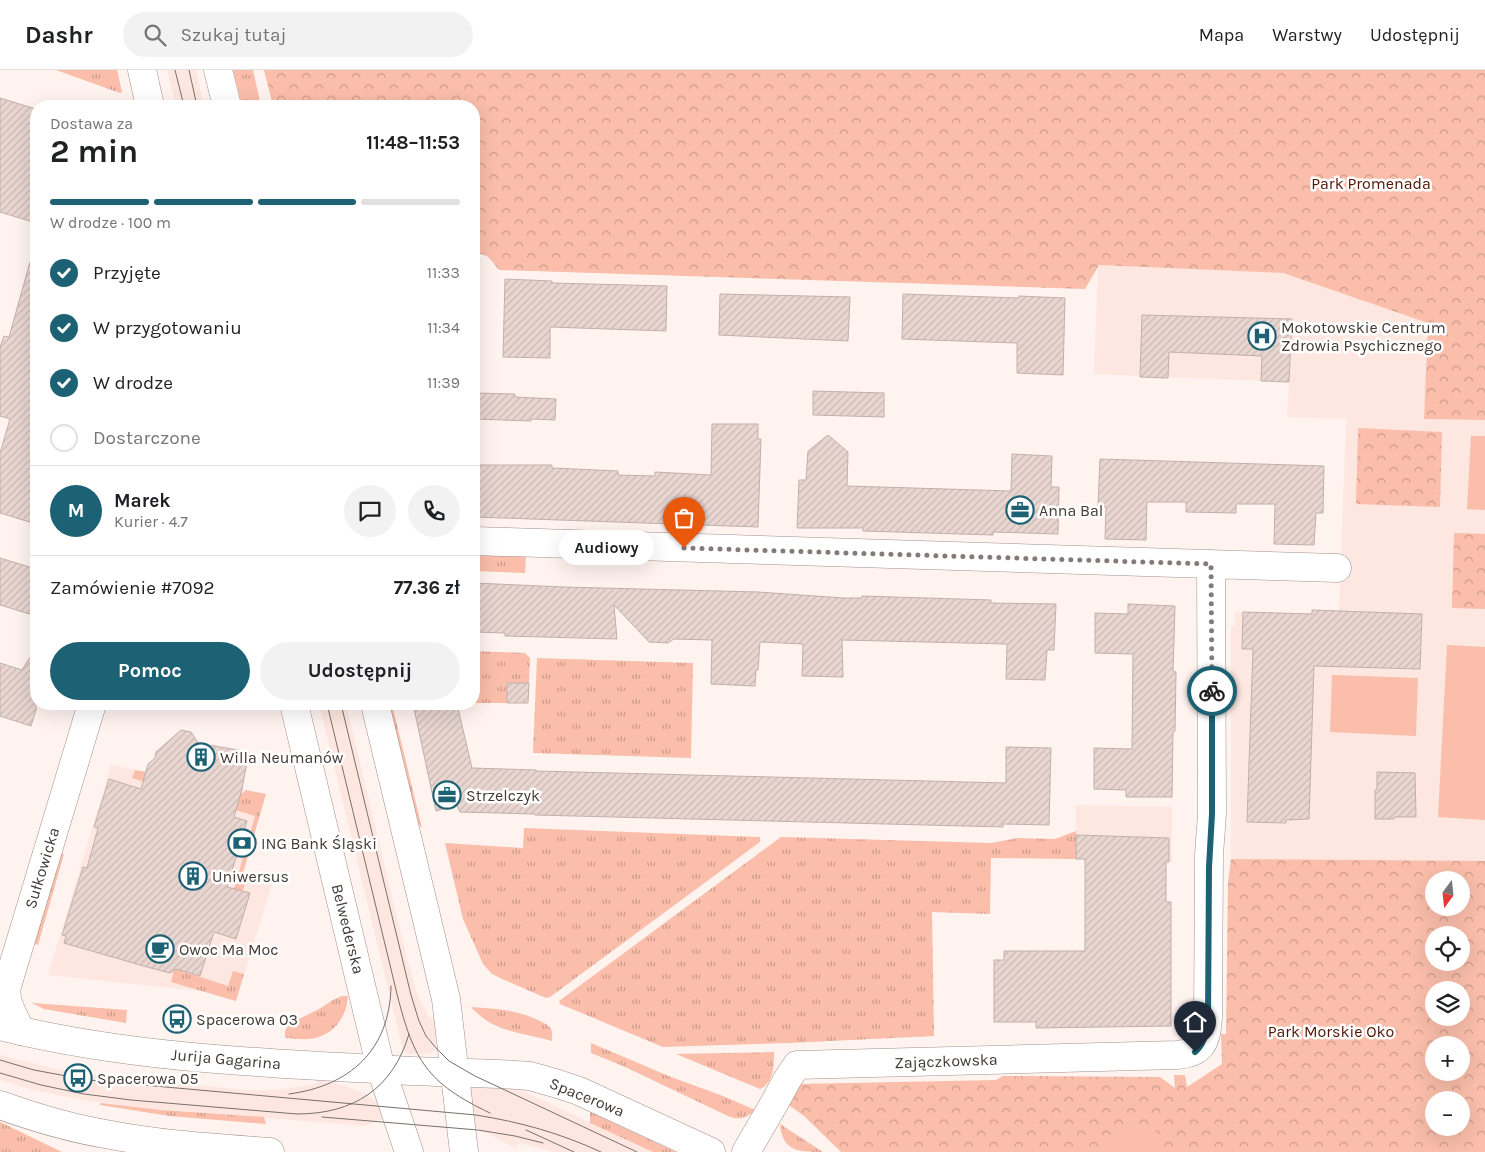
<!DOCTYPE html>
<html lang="pl">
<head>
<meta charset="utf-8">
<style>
	:root { --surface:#fff; --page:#f2f2f2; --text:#202124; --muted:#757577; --line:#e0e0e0; --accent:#1d6274 }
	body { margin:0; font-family:Karla,sans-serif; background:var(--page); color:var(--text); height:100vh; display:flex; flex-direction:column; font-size:19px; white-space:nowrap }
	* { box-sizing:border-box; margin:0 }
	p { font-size:16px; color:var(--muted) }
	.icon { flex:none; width:28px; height:28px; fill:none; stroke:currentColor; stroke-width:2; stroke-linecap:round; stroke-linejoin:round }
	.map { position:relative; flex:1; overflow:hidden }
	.sheet { position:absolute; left:30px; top:30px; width:450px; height:610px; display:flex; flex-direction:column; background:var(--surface); border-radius:20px; box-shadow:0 5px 20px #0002 }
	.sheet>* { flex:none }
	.needle { width:32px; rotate:195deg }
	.buttons { position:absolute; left:1425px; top:801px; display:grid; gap:10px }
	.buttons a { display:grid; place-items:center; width:45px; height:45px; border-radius:50%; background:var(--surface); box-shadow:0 5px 20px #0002; font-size:25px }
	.pin { position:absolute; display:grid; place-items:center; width:42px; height:42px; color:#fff; margin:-51px -21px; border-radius:50% 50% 50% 0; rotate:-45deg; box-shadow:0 0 5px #0007 }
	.pin .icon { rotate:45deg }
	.courier { position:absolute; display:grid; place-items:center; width:50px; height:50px; margin:-25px; border:4px solid #1d6274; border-radius:50%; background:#fff; color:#222; box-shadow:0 1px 6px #0007 }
	.bubble { position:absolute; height:35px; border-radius:18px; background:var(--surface); box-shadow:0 5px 20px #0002; font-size:16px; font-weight:700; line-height:35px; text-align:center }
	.head em { font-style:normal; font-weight:700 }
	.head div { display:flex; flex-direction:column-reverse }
	.head { display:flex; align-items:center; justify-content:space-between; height:85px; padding:0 20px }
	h1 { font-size:32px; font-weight:700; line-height:38px }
	.bar { display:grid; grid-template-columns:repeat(4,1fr); gap:8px 5px; align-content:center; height:60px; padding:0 20px }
	.bar i { height:6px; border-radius:4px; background:var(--line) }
	.bar .current { background:var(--accent) }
	.bar p { grid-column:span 4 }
	.line { display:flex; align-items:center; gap:12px; padding:0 20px; border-top:1px solid var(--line) }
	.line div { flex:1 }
	.round { display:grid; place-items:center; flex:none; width:52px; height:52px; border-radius:26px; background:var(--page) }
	ol { padding:0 20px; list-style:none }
	li { display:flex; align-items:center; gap:15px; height:55px }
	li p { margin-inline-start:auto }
	li .icon { padding:5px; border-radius:50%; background:var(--accent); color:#fff; stroke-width:4 }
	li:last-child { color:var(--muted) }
	li i { width:28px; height:28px; border:2px solid var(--line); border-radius:50% }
	.primary-button { display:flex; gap:10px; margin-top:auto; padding:10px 20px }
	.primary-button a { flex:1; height:58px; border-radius:30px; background:var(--accent); color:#fff; font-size:20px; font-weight:700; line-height:58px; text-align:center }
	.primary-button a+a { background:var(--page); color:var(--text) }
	header { display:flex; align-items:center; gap:30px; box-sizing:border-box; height:70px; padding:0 25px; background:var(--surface); border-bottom:1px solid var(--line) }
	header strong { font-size:24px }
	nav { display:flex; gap:28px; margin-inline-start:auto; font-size:18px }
	.search { width:350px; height:45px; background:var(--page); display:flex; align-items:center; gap:12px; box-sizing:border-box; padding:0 18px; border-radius:28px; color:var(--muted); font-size:19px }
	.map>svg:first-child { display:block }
	.built { fill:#fde7e0 }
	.grass { fill:url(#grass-tufts) }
	.park { fill:url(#park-crowns); fill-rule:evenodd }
	.garden { fill:#fabeaa }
	.building { fill:url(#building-hatch); stroke:#c2b0aa }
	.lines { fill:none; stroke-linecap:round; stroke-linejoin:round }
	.minor-casing { stroke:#a1908a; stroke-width:29 }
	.secondary-casing { stroke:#a1908a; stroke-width:29 }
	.minor { stroke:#fff; stroke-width:28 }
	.secondary { stroke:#fff; stroke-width:28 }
	.tram { stroke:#78706d; stroke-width:1 }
	.done { stroke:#847b78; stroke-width:5; stroke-dasharray:0 9 }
	.route { stroke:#1d6274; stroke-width:6 }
	.labels { text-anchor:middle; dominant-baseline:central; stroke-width:5; stroke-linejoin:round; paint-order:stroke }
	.park-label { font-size:16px; fill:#501400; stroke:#fff }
	.poi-label { font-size:16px; fill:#413a37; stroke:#fff; text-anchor:start }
	.street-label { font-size:16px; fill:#413a37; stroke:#fff }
</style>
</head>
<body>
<header>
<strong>Dashr</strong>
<div class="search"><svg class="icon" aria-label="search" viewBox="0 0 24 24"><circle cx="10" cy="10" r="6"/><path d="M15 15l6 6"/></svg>Szukaj tutaj</div>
<nav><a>Mapa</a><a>Warstwy</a><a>Udostępnij</a></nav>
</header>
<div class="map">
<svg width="1485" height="1082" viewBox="0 0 1485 1082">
	<defs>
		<pattern id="grass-tufts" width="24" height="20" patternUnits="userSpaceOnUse" patternTransform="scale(1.25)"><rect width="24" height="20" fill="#fabeaa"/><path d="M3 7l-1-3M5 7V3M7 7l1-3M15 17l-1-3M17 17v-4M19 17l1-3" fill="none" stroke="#cc9b8b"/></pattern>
		<pattern id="park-crowns" width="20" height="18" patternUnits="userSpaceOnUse" patternTransform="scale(1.25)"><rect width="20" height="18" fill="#fabeaa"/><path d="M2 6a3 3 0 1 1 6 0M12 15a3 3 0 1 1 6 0" fill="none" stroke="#cc9b8b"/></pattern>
		<pattern id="building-hatch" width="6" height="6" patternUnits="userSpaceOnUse" patternTransform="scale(1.25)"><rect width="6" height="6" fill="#e9d6d1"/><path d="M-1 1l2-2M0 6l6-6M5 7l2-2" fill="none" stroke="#c9b8b4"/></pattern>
	</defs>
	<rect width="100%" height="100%" fill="#fff3f0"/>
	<path class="built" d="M167 0H196L204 36H176Z
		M1098 195 1283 203 1428 253 1424 349 1485 350V791L1231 789V556H1235V542L1311 544 1312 540 1339 541 1346 349 1287 347 1289 312 1094 304Z
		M319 634H346L408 893H409L416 920 421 932 430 948H435L437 958 436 969 434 980 430 984H407L404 981 400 968Z
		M111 695 266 724 243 803 273 811 236 931 201 921 48 905Z
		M1076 735 1172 737V792L1076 789Z
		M0 985 60 1000 87 1005 247 1020H270L291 1018 317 1013 316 1010 323 1011 345 1016 360 1022 381 1033 383 1048 365 1056 145 1038 87 1031 33 1020 0 1010Z
		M469 1016 523 1019V1021L653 1082H553L520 1073 517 1076 519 1080 473 1056Z"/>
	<path class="grass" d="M56 0H117L122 22 120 23Z
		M233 0H253L261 36H242Z
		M474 483 526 486 525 503 474 501Z
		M474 581 525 583 530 588 529 613H507V633H474Z
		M537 588 693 593 691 688 533 683Z
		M388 634H392L422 758 416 752Z
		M135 700 223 717V719L244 723 245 720 266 724 243 803 247 805 243 821 234 819 255 746 132 708Z
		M524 758 760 767V772L550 927 546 928 500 908 492 904 483 894 463 849 445 773 523 778Z
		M1076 761V789L991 788 990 844 932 842 934 966 789 973 663 977 560 934 559 931 781 767 991 773 1018 768 1055 769Z
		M56 781 64 784 38 875 31 873Z
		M175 896 182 901 228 916 233 901 244 904 236 931 171 912Z
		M342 926H348C347 948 332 967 309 969 301 970 293 968 285 968V961L289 954 319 939 333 930Z
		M32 933 127 940 126 953 44 939Z
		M471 937C496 939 514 939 538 950 542 952 548 954 551 959 553 963 552 967 552 971 521 962 494 963 471 937Z
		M591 973 671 1007 723 1026 755 1040C747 1048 741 1050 730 1047L623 996 591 983Z
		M774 982C774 996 774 1013 760 1019L676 984Z
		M101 1033 162 1040 264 1047 266 1054 170 1046 100 1035Z
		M590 1042 676 1082H653L590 1053Z
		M0 1052 62 1082H0Z
		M780 1054 823 1082C800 1082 782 1082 780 1054Z"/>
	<path class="park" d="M264 0H1485V350L1424 349 1428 253 1283 203 1099 195 1085 219 499 200C490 189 489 184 474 183V36H273Z
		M1358 358 1442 362 1440 437 1356 434Z
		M1454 463 1485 464V539L1452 538Z
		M1231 789 1485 791V1082H841L804 1046 786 1033 798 1014 996 1010 1003 1006 1160 1007 1175 1018 1174 1005H1185L1187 1017 1222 994 1221 964H1226L1228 812ZM1434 810H1461V838H1434ZM1434 865H1461V892H1434ZM1434 920H1461V948H1434ZM1434 975H1461V1002H1434ZM1434 1030H1461V1058H1434Z"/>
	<path class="garden" d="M1471 366H1485V440L1467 439Z
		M1447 575 1485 577V750L1438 747Z
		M1332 605 1418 608 1416 666 1330 662Z
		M1134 1054C1145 1054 1156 1061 1164 1067V1082H1109C1102 1062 1119 1058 1134 1054Z"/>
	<path class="building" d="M0 28 36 39V153L0 142Z
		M30 192 36 193V454L0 443V383L10 349 0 346V277L4 266 9 267Z
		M505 209 552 211V213L667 216 666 261 550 257V288L503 287Z
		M720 224 850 227 848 271 719 265Z
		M903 224 1019 228V226L1065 228 1063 305 1017 303V273L902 269Z
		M1142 245 1292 249 1289 312 1261 311 1262 286 1169 282 1168 308 1140 307Z
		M813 321 884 323V347L813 345Z
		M474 323 515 324V327L556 329 555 350 531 349V351L474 349Z
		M712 354H758V369H761L758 457 474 447V395H552V398L618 401V405L655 406V402L711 405Z
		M828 365 848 382 847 416 1011 421 1012 384 1052 386 1051 417H1059L1058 464 993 462V465L863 461V458H797L799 410H806L808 381Z
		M1100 389 1324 396 1323 443H1316L1314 475 1274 474 1275 434H1236V443L1186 442V432H1147L1146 470 1105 469 1106 437 1098 436Z
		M0 488 36 499V546L0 535Z
		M474 513 563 517 758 522 844 528H862V526L991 530V533L1056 534 1054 580H1047L1045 610 1006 609 1007 574 842 570 843 607 802 606 803 574 760 572 758 600H756L755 616 711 614 712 570 674 569 668 573 649 572 614 535 617 569 505 566V563L474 562Z
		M1128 534 1175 536 1173 601 1176 602 1175 661 1173 662 1172 727H1126V720L1094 719V678L1132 679 1133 584 1095 583V543L1128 544Z
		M1312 540 1422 544 1420 599 1314 596 1309 749 1286 750V753L1247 752 1253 579H1242L1243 542 1312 544Z
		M36 578V640L31 656 0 646V593L22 600Z
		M507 613H529L528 633H507Z
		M413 634H457L472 698 536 700V701L1006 713V677L1051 678 1049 755 1003 754V757L535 745V744L460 742 457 735 436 741Z
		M181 660 191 662 198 673 249 682 242 719 234 747 247 751 227 817 250 823 236 869 214 862 200 906 176 899 170 903 147 897 64 873 66 866 62 865 83 797 87 798 98 758 94 757 109 709 141 719 148 694 155 688 156 682Z
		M1377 702 1415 703 1416 747H1394V749H1375V720H1377Z
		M1076 765 1169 768V792H1166V832H1171V956L1036 958V952H994V890H1004V881H1085V789H1076Z"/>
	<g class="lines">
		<g class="minor-casing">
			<path id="minor" d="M474 471 1337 498
				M21 961C14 946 4 932 7 916L92 634
				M746 1082 775 1032 787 1010 797 995 1176 985C1202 983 1206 973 1208 948L1209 785 1212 744 1211 494"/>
		</g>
		<g class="secondary-casing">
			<path id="secondary" d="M142 0 150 36
				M218 0 227 36
				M294 634 381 999 409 1082
				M375 634 446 929 464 1082
				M0 956C129 988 262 993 394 1000 439 1003 484 1002 530 1006L558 1014 579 1021 711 1082
				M0 1035C36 1048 73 1059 111 1065 163 1075 217 1078 270 1082"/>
		</g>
		<use href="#minor" class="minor"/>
		<use href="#secondary" class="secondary"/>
		<path class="tram" d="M175 0 184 36
			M189 0 197 36
			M327 634 397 924C414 991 427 1013 490 1043
			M341 634 411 925 419 951 426 966 437 979 449 991 475 1006 637 1082
			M0 990 34 1000 88 1010 476 1045C520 1052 560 1063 601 1082
			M0 1003 41 1015 84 1024 131 1030 297 1044C353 1044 393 1019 409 964
			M289 1024C350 1016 390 980 391 916
			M322 1047 478 1060 515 1066 543 1073
			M526 1060 574 1082"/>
	</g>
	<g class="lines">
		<path class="done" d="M684 478 1211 494 1212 621"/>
		<path class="route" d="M1195 982C1205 973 1207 961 1208 948L1209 797 1212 744V621"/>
	</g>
	<defs>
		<g id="hospital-ring" transform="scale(1.4375)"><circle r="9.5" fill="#fff" stroke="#1d6274" stroke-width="1.5"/><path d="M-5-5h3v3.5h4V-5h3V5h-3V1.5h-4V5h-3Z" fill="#1d6274"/></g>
		<g id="office-ring" transform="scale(1.4375)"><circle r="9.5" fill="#fff" stroke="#1d6274" stroke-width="1.5"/><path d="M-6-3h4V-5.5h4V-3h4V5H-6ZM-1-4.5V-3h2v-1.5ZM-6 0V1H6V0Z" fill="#1d6274"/></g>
		<g id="building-ring" transform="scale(1.4375)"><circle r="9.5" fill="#fff" stroke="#1d6274" stroke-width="1.5"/><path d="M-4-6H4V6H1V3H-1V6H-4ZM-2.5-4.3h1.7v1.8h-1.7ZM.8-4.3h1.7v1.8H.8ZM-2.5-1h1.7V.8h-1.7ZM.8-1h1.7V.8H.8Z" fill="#1d6274"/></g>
		<g id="bank-ring" transform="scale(1.4375)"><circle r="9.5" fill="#fff" stroke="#1d6274" stroke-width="1.5"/><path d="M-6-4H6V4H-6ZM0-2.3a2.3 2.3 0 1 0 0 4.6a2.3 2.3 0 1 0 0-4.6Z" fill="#1d6274"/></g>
		<g id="cafe-ring" transform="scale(1.4375)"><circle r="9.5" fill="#fff" stroke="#1d6274" stroke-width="1.5"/><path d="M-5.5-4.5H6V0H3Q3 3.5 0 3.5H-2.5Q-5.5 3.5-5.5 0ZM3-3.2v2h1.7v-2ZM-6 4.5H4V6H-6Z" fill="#1d6274"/></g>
		<g id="bus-ring" transform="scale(1.4375)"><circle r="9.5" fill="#fff" stroke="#1d6274" stroke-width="1.5"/><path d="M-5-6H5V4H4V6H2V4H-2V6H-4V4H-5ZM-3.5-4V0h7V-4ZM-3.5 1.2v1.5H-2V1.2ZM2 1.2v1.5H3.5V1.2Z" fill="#1d6274"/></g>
	</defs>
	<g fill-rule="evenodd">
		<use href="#hospital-ring" x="1262" y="266"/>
		<use href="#office-ring" x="1020" y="440"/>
		<use href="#building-ring" x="201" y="687"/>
		<use href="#office-ring" x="447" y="725"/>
		<use href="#bank-ring" x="242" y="773"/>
		<use href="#building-ring" x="193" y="806"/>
		<use href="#cafe-ring" x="160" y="879"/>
		<use href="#bus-ring" x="177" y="949"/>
		<use href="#bus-ring" x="78" y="1008"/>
	</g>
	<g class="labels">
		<g class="park-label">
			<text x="1371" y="113">Park Promenada</text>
			<text x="1331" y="961">Park Morskie Oko</text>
		</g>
		<g class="poi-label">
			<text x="1281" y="257">Mokotowskie Centrum<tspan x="1281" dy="18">Zdrowia Psychicznego</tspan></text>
			<text x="1039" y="440">Anna Bal</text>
			<text x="220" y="687">Willa Neumanów</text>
			<text x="466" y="725">Strzelczyk</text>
			<text x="261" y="773">ING Bank Śląski</text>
			<text x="212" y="806">Uniwersus</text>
			<text x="179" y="879">Owoc Ma Moc</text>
			<text x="196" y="949">Spacerowa 03</text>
			<text x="97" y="1008">Spacerowa 05</text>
		</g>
		<g class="street-label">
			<text transform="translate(42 798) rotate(-73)">Sułkowicka</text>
			<text transform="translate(348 859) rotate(76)">Belwederska</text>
			<text transform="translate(226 989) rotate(5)">Jurija Gagarina</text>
			<text transform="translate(946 991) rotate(-2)">Zajączkowska</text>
			<text transform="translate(587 1027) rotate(22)">Spacerowa</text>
		</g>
	</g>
</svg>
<div class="buttons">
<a><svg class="needle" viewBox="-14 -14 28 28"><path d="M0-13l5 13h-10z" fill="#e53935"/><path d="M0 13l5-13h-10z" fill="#757577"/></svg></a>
<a><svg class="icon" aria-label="locate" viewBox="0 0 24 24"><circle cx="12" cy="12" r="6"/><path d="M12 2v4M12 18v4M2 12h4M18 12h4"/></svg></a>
<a><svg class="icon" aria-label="layers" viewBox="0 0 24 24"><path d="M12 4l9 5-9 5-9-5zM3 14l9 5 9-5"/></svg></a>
<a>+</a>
<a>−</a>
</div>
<div class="pin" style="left:684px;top:478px;background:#ea580c"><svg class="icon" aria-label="bag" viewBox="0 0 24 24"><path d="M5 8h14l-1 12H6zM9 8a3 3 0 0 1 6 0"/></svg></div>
<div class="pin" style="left:1195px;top:982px;background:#1f2937"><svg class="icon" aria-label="home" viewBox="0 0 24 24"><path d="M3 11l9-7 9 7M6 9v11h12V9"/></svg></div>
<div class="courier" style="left:1212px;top:621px"><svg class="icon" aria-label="bike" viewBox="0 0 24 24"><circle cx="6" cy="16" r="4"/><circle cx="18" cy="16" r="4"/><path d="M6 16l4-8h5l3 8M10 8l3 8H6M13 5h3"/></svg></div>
<div class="bubble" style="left:559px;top:460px;width:95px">Audiowy</div>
<section class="sheet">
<div class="head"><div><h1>2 min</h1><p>Dostawa za</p></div><em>11:48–11:53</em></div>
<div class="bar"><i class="current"></i><i class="current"></i><i class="current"></i><i></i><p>W drodze · 100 m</p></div>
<ol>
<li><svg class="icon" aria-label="check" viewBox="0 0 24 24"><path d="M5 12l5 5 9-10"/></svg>Przyjęte<p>11:33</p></li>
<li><svg class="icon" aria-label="check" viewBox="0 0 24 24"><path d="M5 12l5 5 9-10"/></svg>W przygotowaniu<p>11:34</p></li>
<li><svg class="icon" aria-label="check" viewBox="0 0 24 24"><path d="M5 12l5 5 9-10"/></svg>W drodze<p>11:39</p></li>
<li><i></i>Dostarczone</li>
</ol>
<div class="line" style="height:90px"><b class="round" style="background:var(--accent);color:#fff">M</b><div><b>Marek</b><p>Kurier · 4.7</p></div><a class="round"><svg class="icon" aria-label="chat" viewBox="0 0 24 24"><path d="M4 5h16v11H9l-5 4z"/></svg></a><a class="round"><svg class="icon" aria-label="phone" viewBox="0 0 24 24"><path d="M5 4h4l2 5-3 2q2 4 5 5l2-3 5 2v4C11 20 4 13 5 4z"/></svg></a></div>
<div class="line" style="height:65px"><div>Zamówienie #7092</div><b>77.36 zł</b></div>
<div class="primary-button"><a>Pomoc</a><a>Udostępnij</a></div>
</section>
</div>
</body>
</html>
